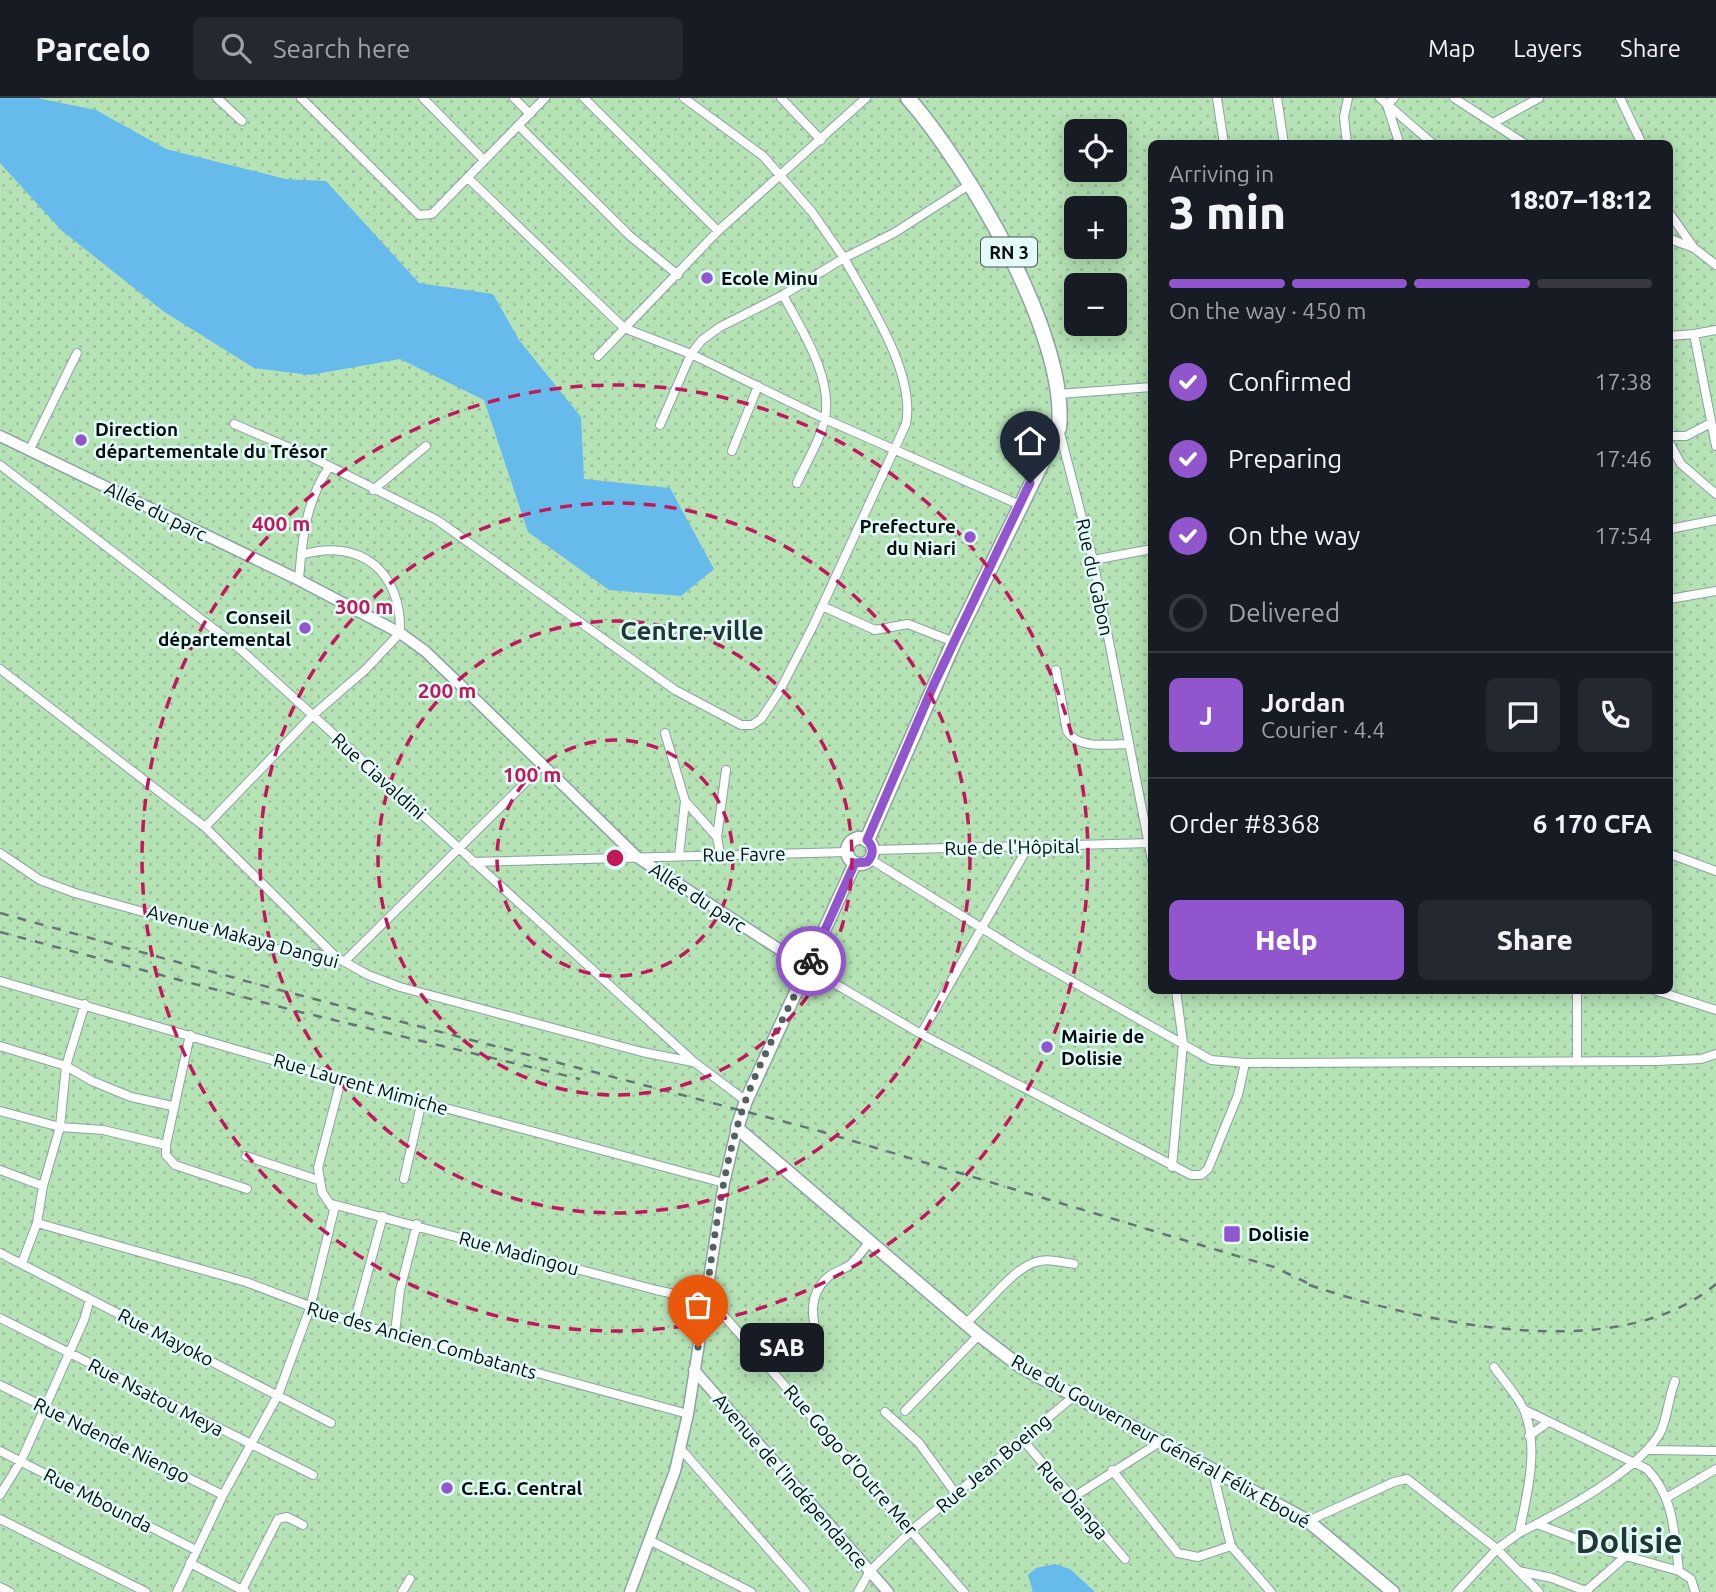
<!DOCTYPE html>
<html lang="en">
<head>
<meta charset="utf-8">
<style>
	:root { --surface:#171b24; --page:#242831; --text:#f1f3f6; --muted:#9ea1a6; --line:#363941; --accent:#9156cd }
	body { margin:0; font-family:Ubuntu,sans-serif; background:var(--page); color:var(--text); height:100vh; display:flex; flex-direction:column; font-size:26px; white-space:nowrap }
	* { box-sizing:border-box; margin:0 }
	p { font-size:23px; color:var(--muted) }
	.icon { flex:none; width:38px; height:38px; fill:none; stroke:currentColor; stroke-width:2; stroke-linecap:round; stroke-linejoin:round }
	.map { position:relative; flex:1; overflow:hidden }
	.drawer { position:absolute; left:1148px; top:42px; width:525px; height:854px; display:flex; flex-direction:column; background:var(--surface); border-radius:10px; box-shadow:0 4px 18px #0003 }
	.drawer>* { flex:none }
	.controls { position:absolute; left:1064px; top:21px; display:grid; gap:14px }
	.controls a { display:grid; place-items:center; width:63px; height:63px; border-radius:10px; background:var(--surface); box-shadow:0 4px 18px #0003; font-size:35px }
	.pin { position:absolute; display:grid; place-items:center; width:60px; height:60px; color:#fff; margin:-72px -30px; border-radius:50% 50% 50% 0; rotate:-45deg; box-shadow:0 0 7px #0007 }
	.pin .icon { rotate:45deg }
	.courier { position:absolute; display:grid; place-items:center; width:70px; height:70px; margin:-35px; border:5px solid #9156cd; border-radius:50%; background:#fff; color:#222; box-shadow:0 2px 9px #0007 }
	.bubble { position:absolute; height:49px; border-radius:10px; background:var(--surface); box-shadow:0 4px 18px #0003; font-size:23px; font-weight:800; line-height:49px; text-align:center }
	.summary em { font-style:normal; font-weight:800 }
	.summary div { display:flex; flex-direction:column-reverse }
	.summary { display:flex; align-items:center; justify-content:space-between; height:119px; padding:0 21px }
	h1 { font-size:46px; font-weight:800; line-height:52px }
	.bar { display:grid; grid-template-columns:repeat(4,1fr); gap:10px 7px; align-content:center; height:84px; padding:0 21px }
	.bar i { height:9px; border-radius:5px; background:var(--line) }
	.bar .active { background:var(--accent) }
	.bar p { grid-column:span 4 }
	.line { display:flex; align-items:center; gap:18px; padding:0 21px; border-top:2px solid var(--line) }
	.line div { flex:1 }
	.round { display:grid; place-items:center; flex:none; width:74px; height:74px; border-radius:10px; background:var(--page) }
	ol { padding:0 21px; list-style:none }
	li { display:flex; align-items:center; gap:21px; height:77px }
	li p { margin-inline-start:auto }
	li .icon { padding:7px; border-radius:50%; background:var(--accent); color:#fff; stroke-width:4 }
	li:last-child { color:var(--muted) }
	li i { width:38px; height:38px; border:4px solid var(--line); border-radius:50% }
	.button { display:flex; gap:14px; margin-top:auto; padding:14px 21px }
	.button a { flex:1; height:80px; border-radius:10px; background:var(--accent); color:#fff; font-size:28px; font-weight:800; line-height:80px; text-align:center }
	.button a+a { background:var(--page); color:var(--text) }
	header { display:flex; align-items:center; gap:42px; box-sizing:border-box; height:98px; padding:0 35px; background:var(--surface); border-bottom:2px solid var(--line) }
	header strong { font-size:33px }
	nav { display:flex; gap:38px; margin-inline-start:auto; font-size:24px }
	.search { width:490px; height:63px; background:var(--page); display:flex; align-items:center; gap:18px; box-sizing:border-box; padding:0 24px; border-radius:10px; color:var(--muted); font-size:26px }
	.map>svg:first-child { display:block }
	.grass { fill:url(#grass-dots); fill-rule:evenodd }
	.water { fill:#66bbec }
	.lines { fill:none; stroke-linecap:round; stroke-linejoin:round }
	.minor-casing { stroke:#8ba3a1; stroke-width:10 }
	.tertiary-casing { stroke:#8ba3a1; stroke-width:13 }
	.secondary-casing { stroke:#8ba3a1; stroke-width:15 }
	.trunk-casing { stroke:#8ba3a1; stroke-width:17 }
	.minor { stroke:#fff; stroke-width:8 }
	.tertiary { stroke:#fff; stroke-width:10 }
	.secondary { stroke:#fff; stroke-width:12 }
	.trunk { stroke:#fff; stroke-width:14 }
	.rail { stroke:#657574; stroke-width:2.5; stroke-dasharray:9 9; stroke-linecap:butt }
	.done { stroke:#536160; stroke-width:7; stroke-dasharray:0 12.6 }
	.route { stroke:#9156cd; stroke-width:9 }
	.ring { fill:none; stroke:#c2185b; stroke-width:3.5; stroke-dasharray:12 9 }
	.poi-dot { fill:#9156cd; stroke:#e3fcfa; stroke-width:2.5 }
	.labels { text-anchor:middle; dominant-baseline:central; stroke-width:5; stroke-linejoin:round; paint-order:stroke }
	.shield { fill:#e3fcfa; stroke:#485554; stroke-width:2 }
	.shield-label { font-size:18px; font-weight:bold; fill:#050d0d }
	.poi-label { font-size:19px; font-weight:bold; fill:#050d0d; stroke:#e3fcfa; text-anchor:start }
	.street-label { font-size:19px; fill:#050d0d; stroke:#e3fcfa }
	.district-label { font-size:26px; font-weight:bold; fill:#213635; stroke:#e3fcfa }
	.town-label { font-size:33px; font-weight:bold; fill:#213635; stroke:#e3fcfa }
	.centre { fill:#c2185b; stroke:#e3fcfa; stroke-width:3.5 }
	.ring-label { font-size:21px; text-anchor:middle; font-weight:bold; fill:#c2185b; stroke:#e3fcfa; stroke-width:5; stroke-linejoin:round; paint-order:stroke }
</style>
</head>
<body>
<header>
<strong>Parcelo</strong>
<div class="search"><svg class="icon" aria-label="search" viewBox="0 0 24 24"><circle cx="10" cy="10" r="6"/><path d="M15 15l6 6"/></svg>Search here</div>
<nav><a>Map</a><a>Layers</a><a>Share</a></nav>
</header>
<div class="map">
<svg width="1716" height="1494" viewBox="0 0 1716 1494">
	<defs>
		<pattern id="grass-dots" width="8" height="8" patternUnits="userSpaceOnUse" patternTransform="scale(1.75)"><rect width="8" height="8" fill="#b6e3b6"/><path d="M2 2h.1M6 6h.1" fill="none" stroke="#9bc29b" stroke-width="1.8" stroke-linecap="round"/></pattern>
	</defs>
	<rect width="100%" height="100%" fill="#e3fcfa"/>
	<path class="grass" d="M0 0H1716V1494H0ZM1076 33H1115V72H1076ZM1152 46H1670V892H1152ZM1076 110H1115V149H1076ZM1076 187H1115V226H1076Z"/>
	<path class="water" d="M0 0H37L96 12 166 51 286 81 326 83 419 185 493 196 519 242 581 319 584 381 670 390 714 471 681 498 609 492 528 434 484 302 400 261 310 277 254 270 163 213 61 132 0 65Z
		M1055 1466 1070 1471 1095 1494H1033L1028 1477 1036 1470Z"/>
	<g class="lines">
		<g class="minor-casing">
			<path id="minor" d="M217 0 242 23
				M301 0 419 117 432 116 545 0
				M423 0 484 62
				M514 0 530 16
				M584 0 718 133
				M781 0 821 42
				M1217 0 1224 46
				M1277 0 1284 46
				M1380 0 1433 46
				M1454 0 1525 46
				M1620 0 1642 46
				M1495 24 1539 0
				M519 28 630 138 678 177
				M1347 46 1344 19 1348 0
				M1391 46 1399 44 1387 7 1394 0
				M469 81 624 230 691 256 825 321 1020 407
				M1670 116 1694 150
				M1670 141 1694 150 1716 167
				M783 197C801 231 833 279 825 320 821 341 806 365 797 385
				M1716 232 1694 236 1716 348
				M1670 238 1694 236
				M598 258 718 133 866 0
				M1059 296 1152 289
				M234 326 309 358 437 422 675 592 741 627H752L761 621 779 594 813 528 906 326C916 275 868 204 844 160L894 135 969 87
				M660 327 691 256 702 242 720 229 783 197 844 160 812 114 763 58 684 0
				M1059 331 1093 462 1152 762
				M1670 338H1686L1711 325
				M1670 346 1681 366 1716 396
				M30 351 77 255
				M732 353 758 288
				M0 367 240 551 694 964 746 1003
				M373 392 426 348
				M1670 431 1716 422
				M1093 462 1152 451
				M299 482C302 441 306 403 329 369
				M1670 501 1716 493
				M822 508 875 532 908 526 954 544
				M0 571 205 729 336 859
				M1056 572 1067 633C1078 652 1109 646 1129 646
				M665 635 685 703 679 758
				M685 703 717 739 720 755
				M205 729 312 618 365 572 400 535C402 474 361 439 301 457
				M717 739 726 672
				M873 752 1152 745
				M0 755 40 782 75 795 276 851 336 859 368 877 400 889 642 954 693 964
				M1670 756 1716 773
				M870 761 1027 858 1211 962 1245 965 1656 963 1701 961 1716 956
				M473 764 847 754
				M344 864 543 667
				M808 870 921 936 1191 1077H1201L1208 1071 1238 997 1245 965
				M0 883 341 982 724 1085
				M1577 892V963
				M1654 892 1716 912
				M921 936 1028 749
				M0 948 66 968 92 983 131 999 172 1008
				M0 1013 60 1029 103 1032 166 1047 190 937
				M166 1047V1057L175 1067 247 1091
				M246 1058 318 1082
				M1172 1069 1183 945 1176 892
				M0 1072 43 1088
				M404 1081 422 1003
				M332 1106 656 1192 712 1204 964 1494
				M37 1125 246 1184 354 1225 688 1316
				M0 1155 331 1325
				M22 1165 37 1125 43 1088 60 1029 66 968 85 906
				M0 1220 313 1377
				M354 1225 383 1118
				M966 1225C985 1209 1013 1170 1036 1164 1048 1160 1061 1164 1074 1166
				M395 1235 400 1192 417 1126
				M819 1245C812 1222 807 1197 828 1179 835 1173 845 1172 852 1165 858 1159 864 1151 869 1144
				M0 1287 223 1397
				M1525 1312 1647 1371C1675 1400 1674 1436 1679 1473L1691 1481 1695 1494
				M905 1313 979 1237
				M885 1314 919 1345 956 1396
				M1529 1338 1547 1325
				M1022 1341 1125 1461
				M680 1350 806 1494
				M1649 1352 1716 1353
				M0 1353 196 1452
				M1212 1371 1231 1448 1271 1494
				M1112 1372 1178 1455 1198 1459 1231 1448
				M0 1397 21 1363 84 1222 90 1201
				M1668 1399 1716 1371
				M1072 1400 1160 1344
				M0 1421 146 1494
				M1308 1423 1394 1384 1407 1381 1497 1451 1539 1494
				M1537 1426 1612 1454 1679 1473
				M1519 1435C1559 1415 1638 1373 1660 1335 1668 1319 1668 1300 1675 1283
				M651 1443 751 1494
				M190 1465 246 1494
				M1519 1473 1552 1480 1588 1494
				M0 1489 10 1494
				M242 1492 278 1421 287 1419 303 1427
				M1587 1492 1626 1458
				M177 1494 223 1397 278 1297 310 1210 334 1112 322 1094 318 1070 341 982
				M402 1494 410 1481
				M858 1494 870 1473 912 1432 1073 1299
				M1457 1494 1497 1451 1519 1435C1527 1397 1539 1352 1525 1314 1519 1299 1503 1282 1494 1269"/>
		</g>
		<g class="tertiary-casing">
			<path id="tertiary" d="M0 338 299 482 400 535 425 553 477 603 637 759 808 870
				M694 1272 888 1494
				M630 1494 675 1373 688 1316 724 1085 737 1030"/>
		</g>
		<g class="secondary-casing">
			<path id="secondary" d="M847 753a13 13 0 1 1 26 0a13 13 0 1 1-26 0Z
				M855 765 746 1003 737 1030 979 1237 1021 1269 1308 1423 1393 1494"/>
		</g>
		<g class="trunk-casing">
			<path id="trunk" d="M867 742 954 544 1059 330C1068 237 968 69 908 0"/>
		</g>
		<use href="#minor" class="minor"/>
		<use href="#tertiary" class="tertiary"/>
		<use href="#secondary" class="secondary"/>
		<use href="#trunk" class="trunk"/>
		<path class="rail" d="M0 815 253 885 816 1032 1274 1169 1318 1190
			M0 834 292 912 580 981
			M1309 1187C1421 1224 1617 1270 1716 1186"/>
	</g>
	<g class="lines">
		<path class="done" d="M698 1249C712 1171 717 1089 742 1013 759 961 789 912 811 863"/>
		<path class="route" d="M811 863 855 765 867 764C874 757 874 749 867 742L934 586 1030 385"/>
	</g>
	<g class="ring">
		<circle cx="615" cy="760" r="118"/>
		<circle cx="615" cy="760" r="237"/>
		<circle cx="615" cy="760" r="355"/>
		<circle cx="615" cy="760" r="473"/>
	</g>
	<g class="poi-dot">
		<circle cx="707" cy="180" r="7"/>
		<circle cx="81" cy="342" r="7"/>
		<circle cx="970" cy="439" r="7"/>
		<circle cx="305" cy="530" r="7"/>
		<circle cx="1047" cy="949" r="7"/>
		<rect x="1223" y="1127" width="18" height="18" rx="3.5"/>
		<circle cx="447" cy="1390" r="7"/>
	</g>
	<g class="labels">
		<rect class="shield" x="981" y="139.5" width="56" height="29" rx="5"/>
		<g class="shield-label">
			<text x="1009" y="154">RN 3</text>
		</g>
		<g class="poi-label">
			<text x="721" y="180">Ecole Minu</text>
			<text x="95" y="331">Direction<tspan x="95" dy="22">départementale du Trésor</tspan></text>
			<text x="956" y="428" text-anchor="end">Prefecture<tspan x="956" dy="22">du Niari</tspan></text>
			<text x="291" y="519" text-anchor="end">Conseil<tspan x="291" dy="22">départemental</tspan></text>
			<text x="1061" y="938">Mairie de<tspan x="1061" dy="22">Dolisie</tspan></text>
			<text x="1248" y="1136">Dolisie</text>
			<text x="461" y="1390">C.E.G. Central</text>
		</g>
		<g class="street-label">
			<text transform="translate(156 413) rotate(26)">Allée du parc</text>
			<text transform="translate(1095 479) rotate(78)">Rue du Gabon</text>
			<text transform="translate(379 678) rotate(42)">Rue Ciavaldini</text>
			<text transform="translate(1012 749) rotate(-1)">Rue de l'Hôpital</text>
			<text transform="translate(744 756) rotate(-1)">Rue Favre</text>
			<text transform="translate(698 799) rotate(33)">Allée du parc</text>
			<text transform="translate(243 838) rotate(15)">Avenue Makaya Dangui</text>
			<text transform="translate(361 986) rotate(16)">Rue Laurent Mimiche</text>
			<text transform="translate(519 1155) rotate(15)">Rue Madingou</text>
			<text transform="translate(166 1239) rotate(27)">Rue Mayoko</text>
			<text transform="translate(422 1242) rotate(16)">Rue des Ancien Combatants</text>
			<text transform="translate(156 1299) rotate(27)">Rue Nsatou Meya</text>
			<text transform="translate(112 1342) rotate(26)">Rue Ndende Niengo</text>
			<text transform="translate(1161 1343) rotate(29)">Rue du Gouverneur Général Félix Eboué</text>
			<text transform="translate(851 1362) rotate(49)">Rue Gogo d'Outre Mer</text>
			<text transform="translate(993 1365) rotate(-40)">Rue Jean Boeing</text>
			<text transform="translate(791 1383) rotate(49)">Avenue de l'Indépendance</text>
			<text transform="translate(98 1402) rotate(27)">Rue Mbounda</text>
			<text transform="translate(1073 1402) rotate(49)">Rue Dianga</text>
		</g>
		<g class="district-label">
			<text x="692" y="532">Centre-ville</text>
		</g>
		<g class="town-label">
			<text x="1629" y="1442">Dolisie</text>
		</g>
	</g>
	<circle cx="615" cy="760" r="10" class="centre"/>
	<g class="ring-label">
		<text x="281" y="433">400 m</text>
		<text x="364" y="516">300 m</text>
		<text x="447" y="600">200 m</text>
		<text x="532" y="684">100 m</text>
	</g>
</svg>
<div class="controls">
<a><svg class="icon" aria-label="locate" viewBox="0 0 24 24"><circle cx="12" cy="12" r="6"/><path d="M12 2v4M12 18v4M2 12h4M18 12h4"/></svg></a>
<a>+</a>
<a>−</a>
</div>
<div class="pin" style="left:698px;top:1249px;background:#ea580c"><svg class="icon" aria-label="bag" viewBox="0 0 24 24"><path d="M5 8h14l-1 12H6zM9 8a3 3 0 0 1 6 0"/></svg></div>
<div class="pin" style="left:1030px;top:385px;background:#1f2937"><svg class="icon" aria-label="home" viewBox="0 0 24 24"><path d="M3 11l9-7 9 7M6 9v11h12V9"/></svg></div>
<div class="courier" style="left:811px;top:863px"><svg class="icon" aria-label="bike" viewBox="0 0 24 24"><circle cx="6" cy="16" r="4"/><circle cx="18" cy="16" r="4"/><path d="M6 16l4-8h5l3 8M10 8l3 8H6M13 5h3"/></svg></div>
<div class="bubble" style="left:740px;top:1225px;width:84px">SAB</div>
<section class="drawer">
<div class="summary"><div><h1>3 min</h1><p>Arriving in</p></div><em>18:07–18:12</em></div>
<div class="bar"><i class="active"></i><i class="active"></i><i class="active"></i><i></i><p>On the way · 450 m</p></div>
<ol>
<li><svg class="icon" aria-label="check" viewBox="0 0 24 24"><path d="M5 12l5 5 9-10"/></svg>Confirmed<p>17:38</p></li>
<li><svg class="icon" aria-label="check" viewBox="0 0 24 24"><path d="M5 12l5 5 9-10"/></svg>Preparing<p>17:46</p></li>
<li><svg class="icon" aria-label="check" viewBox="0 0 24 24"><path d="M5 12l5 5 9-10"/></svg>On the way<p>17:54</p></li>
<li><i></i>Delivered</li>
</ol>
<div class="line" style="height:126px"><b class="round" style="background:var(--accent);color:#fff">J</b><div><b>Jordan</b><p>Courier · 4.4</p></div><a class="round"><svg class="icon" aria-label="chat" viewBox="0 0 24 24"><path d="M4 5h16v11H9l-5 4z"/></svg></a><a class="round"><svg class="icon" aria-label="phone" viewBox="0 0 24 24"><path d="M5 4h4l2 5-3 2q2 4 5 5l2-3 5 2v4C11 20 4 13 5 4z"/></svg></a></div>
<div class="line" style="height:91px"><div>Order #8368</div><b>6 170 CFA</b></div>
<div class="button"><a>Help</a><a>Share</a></div>
</section>
</div>
</body>
</html>
